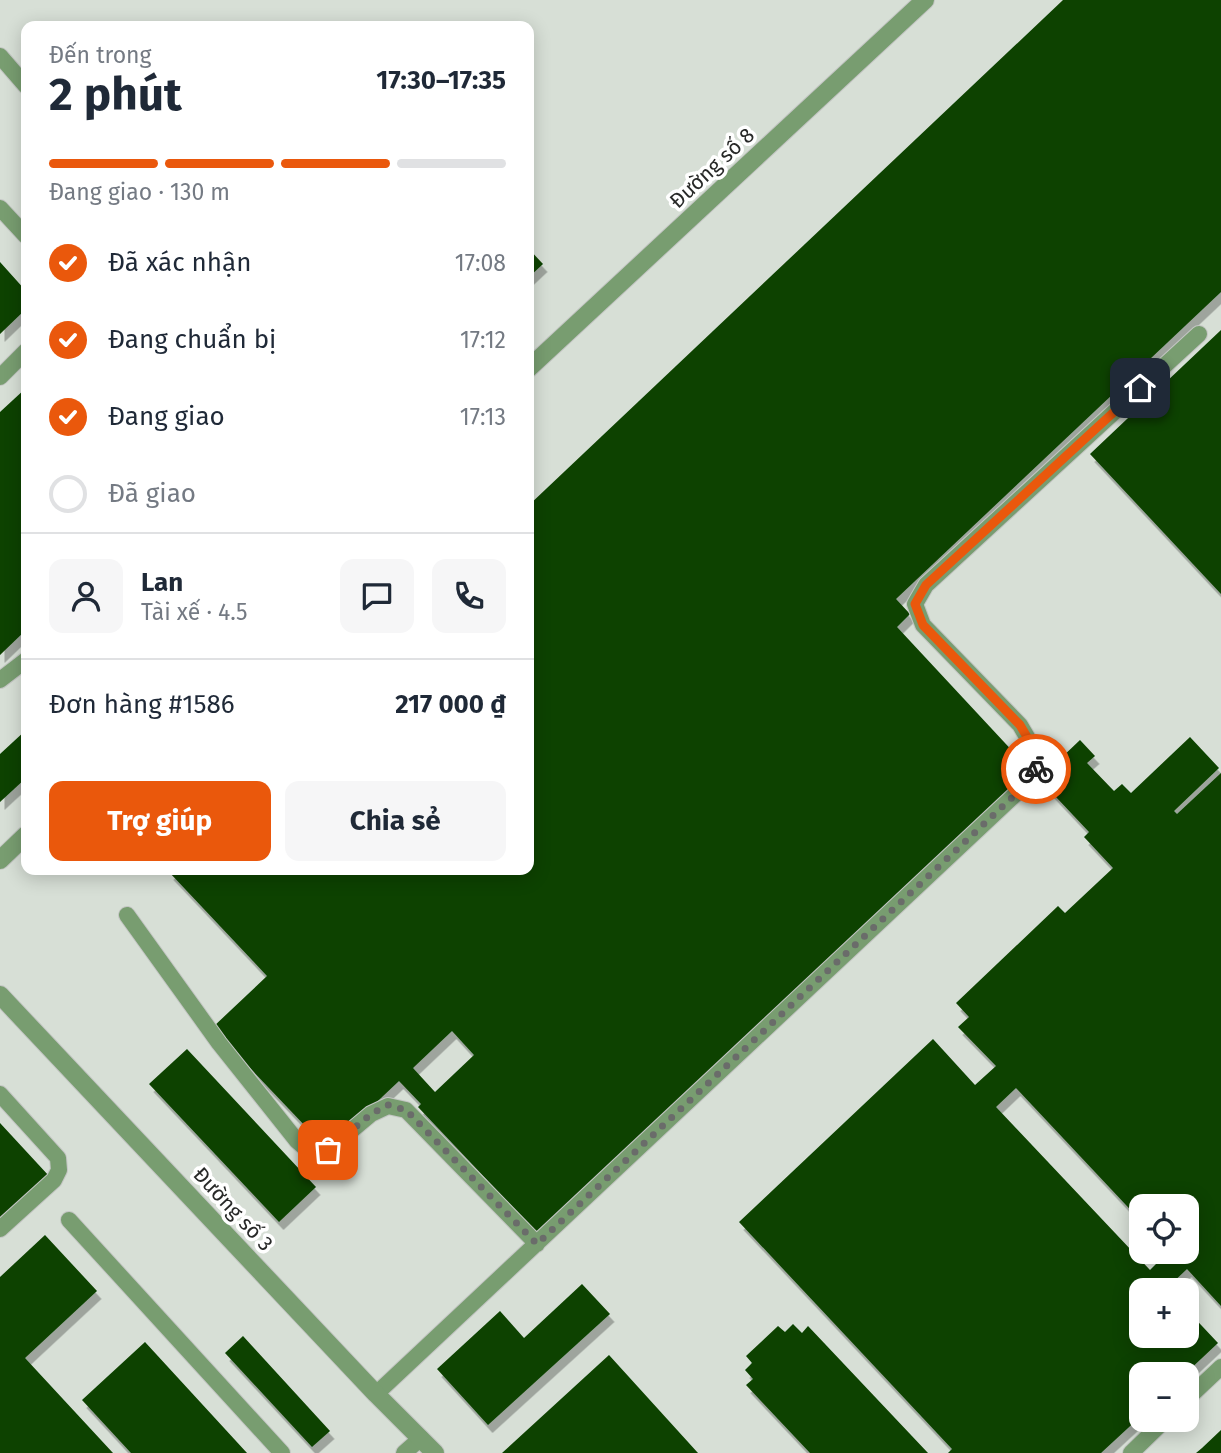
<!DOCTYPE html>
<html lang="vi">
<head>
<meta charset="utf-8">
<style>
	:root { --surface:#fff; --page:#f6f6f7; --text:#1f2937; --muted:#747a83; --line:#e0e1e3; --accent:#ea580c }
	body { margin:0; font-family:"Fira Sans",sans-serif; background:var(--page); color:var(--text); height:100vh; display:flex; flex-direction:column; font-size:26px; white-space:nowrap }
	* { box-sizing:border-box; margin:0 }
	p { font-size:23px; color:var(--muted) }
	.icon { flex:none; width:38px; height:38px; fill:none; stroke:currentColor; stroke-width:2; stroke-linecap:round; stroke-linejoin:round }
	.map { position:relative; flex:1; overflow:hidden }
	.panel { position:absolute; left:21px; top:21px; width:513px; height:854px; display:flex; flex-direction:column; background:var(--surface); border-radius:14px; box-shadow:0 4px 18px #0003 }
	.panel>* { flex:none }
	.buttons { position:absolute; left:1129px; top:1194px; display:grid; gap:14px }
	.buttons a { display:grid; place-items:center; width:70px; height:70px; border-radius:14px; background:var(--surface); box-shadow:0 4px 18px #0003; font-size:35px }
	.pin { position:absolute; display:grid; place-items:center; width:60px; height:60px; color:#fff; margin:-30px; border-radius:14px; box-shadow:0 4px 10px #0006 }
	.courier { position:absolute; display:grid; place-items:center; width:70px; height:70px; margin:-35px; border:5px solid #ea580c; border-radius:50%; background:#fff; color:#222; box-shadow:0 2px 9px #0007 }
	.headline em { font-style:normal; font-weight:700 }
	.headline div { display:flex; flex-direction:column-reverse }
	.headline { display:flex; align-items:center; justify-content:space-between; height:119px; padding:0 28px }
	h1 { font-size:46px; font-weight:700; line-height:52px }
	.bar { display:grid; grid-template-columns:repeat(4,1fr); gap:10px 7px; align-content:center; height:84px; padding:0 28px }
	.bar i { height:9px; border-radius:5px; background:var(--line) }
	.bar .on { background:var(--accent) }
	.bar p { grid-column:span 4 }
	.line { display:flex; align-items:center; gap:18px; padding:0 28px; border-top:2px solid var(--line) }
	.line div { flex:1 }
	.round { display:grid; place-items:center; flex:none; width:74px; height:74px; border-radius:14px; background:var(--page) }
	ol { padding:0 28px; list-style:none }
	li { display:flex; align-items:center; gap:21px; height:77px }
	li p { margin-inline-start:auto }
	li .icon { padding:7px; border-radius:50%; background:var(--accent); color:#fff; stroke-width:4 }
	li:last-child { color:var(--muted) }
	li i { width:38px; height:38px; border:4px solid var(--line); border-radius:50% }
	.action { display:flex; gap:14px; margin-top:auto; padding:14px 28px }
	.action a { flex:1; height:80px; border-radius:14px; background:var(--accent); color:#fff; font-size:28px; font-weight:700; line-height:80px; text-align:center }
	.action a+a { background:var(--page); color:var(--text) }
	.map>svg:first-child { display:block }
	.built { fill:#d7dfd6; fill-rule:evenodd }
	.building { fill:#0c4200; fill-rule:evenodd; filter:url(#shadow) }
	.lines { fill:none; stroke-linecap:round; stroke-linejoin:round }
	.service-casing { stroke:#c4c6c4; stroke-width:18 }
	.minor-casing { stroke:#c4c6c4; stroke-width:20 }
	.service { stroke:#789d70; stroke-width:16 }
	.minor { stroke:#789d70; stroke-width:18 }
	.done { stroke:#6a6c6a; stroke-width:7; stroke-dasharray:0 12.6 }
	.route { stroke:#ea580c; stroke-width:9 }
	.labels { text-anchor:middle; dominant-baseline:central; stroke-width:7; stroke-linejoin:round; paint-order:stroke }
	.street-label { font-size:21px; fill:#282928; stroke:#fff }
</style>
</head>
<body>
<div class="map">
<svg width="1221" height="1453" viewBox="0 0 1221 1453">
	<defs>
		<filter id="shadow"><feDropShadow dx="4.5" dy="8" stdDeviation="0" flood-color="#0004"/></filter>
	</defs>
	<rect width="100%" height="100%" fill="#e6e9e6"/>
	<path class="built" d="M0 0H1221V1453H0ZM26 26H528V870H26ZM1141 1206H1186V1251H1141ZM1141 1290H1186V1335H1141ZM1141 1374H1186V1419H1141Z"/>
	<path class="building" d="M1063 0H1221V292L896 599 910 614 897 627 1033 773 541 1237 418 1107 421 1104 399 1081 327 1149 212 1028 267 976 169 872 171 870H528V506ZM452 1031 474 1055 435 1092 413 1068Z
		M528 248 543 264 528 278Z
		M0 262 26 291V309L0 334Z
		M1221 330V594L1090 454Z
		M26 388V630L0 655V412Z
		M26 730V778L0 802V754Z
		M1190 737 1219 768 1174 811 1177 814 1221 773V1306L1187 1269 1167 1288 1169 1290H1141V1335H1186V1309L1218 1343 1185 1374H1141V1416L1101 1453H948L952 1449 739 1222 933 1039 975 1085 996 1066 958 1027 969 1017 956 1003 1058 906 1065 913 1113 868 1084 837 1089 832 1039 779 1080 740 1095 756 1087 763 1114 791 1122 784 1131 793ZM1016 1088 1141 1221V1206H1186V1251H1169L1150 1270 996 1107Z
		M187 1049 316 1187 279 1222 149 1084Z
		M0 1123 49 1176 0 1221Z
		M45 1235 97 1291 25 1358 113 1453H0V1277Z
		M582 1284 610 1314 488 1425 437 1369 500 1311 524 1338Z
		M793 1324 802 1333 808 1326 928 1453H810L746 1385 753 1379 745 1370 752 1363 746 1356 778 1326 785 1332Z
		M243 1336 330 1431 312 1447 225 1353Z
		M145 1342 247 1453H131L82 1400Z
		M609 1355 698 1453H502Z
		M1221 1430V1453H1196L1202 1448Z"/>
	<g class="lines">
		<g class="service-casing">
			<path id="service" d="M0 56 26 86
				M0 208 26 236
				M0 377 26 351
				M0 680 26 660
				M127 915 219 1043 297 1141 311 1153 328 1150 371 1114 388 1106 406 1110 537 1244
				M0 1094 58 1158 59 1170 54 1180 0 1229
				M69 1220 282 1453
				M376 1394 1036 775 1037 754 1020 725 923 625 915 604 926 585 1199 334
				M1186 1400 1221 1367
				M404 1453 421 1438
				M1131 1453 1166 1419"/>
		</g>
		<g class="minor-casing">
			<path id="minor" d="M528 369 925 0
				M0 860 26 835
				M0 995 376 1394 435 1453"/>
		</g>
		<use href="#service" class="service"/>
		<use href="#minor" class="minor"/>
	</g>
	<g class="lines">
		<path class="done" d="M328 1150 371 1114 388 1105 406 1110 537 1244 1036 775V769"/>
		<path class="route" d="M1036 769 1037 754 1020 725 923 625 915 604 926 585 1140 388"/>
	</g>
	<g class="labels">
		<g class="street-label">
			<text transform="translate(712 168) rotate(-43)">Đường số 8</text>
			<text transform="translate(233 1209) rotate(47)">Đường số 3</text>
		</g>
	</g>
</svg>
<div class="buttons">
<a><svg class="icon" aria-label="locate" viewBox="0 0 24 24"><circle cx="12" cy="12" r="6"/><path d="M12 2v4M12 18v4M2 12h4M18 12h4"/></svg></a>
<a>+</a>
<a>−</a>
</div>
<div class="pin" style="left:328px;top:1150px;background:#ea580c"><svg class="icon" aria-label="bag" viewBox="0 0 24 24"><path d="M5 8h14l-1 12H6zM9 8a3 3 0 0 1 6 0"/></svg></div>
<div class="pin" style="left:1140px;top:388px;background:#1f2937"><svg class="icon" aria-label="home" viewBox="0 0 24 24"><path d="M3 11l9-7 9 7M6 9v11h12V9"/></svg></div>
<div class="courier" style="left:1036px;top:769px"><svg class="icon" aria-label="bike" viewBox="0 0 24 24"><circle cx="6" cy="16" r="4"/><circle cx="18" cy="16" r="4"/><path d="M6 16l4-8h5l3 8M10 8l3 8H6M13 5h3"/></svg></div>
<section class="panel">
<div class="headline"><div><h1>2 phút</h1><p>Đến trong</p></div><em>17:30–17:35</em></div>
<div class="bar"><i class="on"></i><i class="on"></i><i class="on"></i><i></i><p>Đang giao · 130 m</p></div>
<ol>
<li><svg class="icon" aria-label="check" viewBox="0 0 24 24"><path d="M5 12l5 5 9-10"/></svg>Đã xác nhận<p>17:08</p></li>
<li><svg class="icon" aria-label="check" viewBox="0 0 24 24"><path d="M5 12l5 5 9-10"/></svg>Đang chuẩn bị<p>17:12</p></li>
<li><svg class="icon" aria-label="check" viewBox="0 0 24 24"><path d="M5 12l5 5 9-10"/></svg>Đang giao<p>17:13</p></li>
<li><i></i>Đã giao</li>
</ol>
<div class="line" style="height:126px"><a class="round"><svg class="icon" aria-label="person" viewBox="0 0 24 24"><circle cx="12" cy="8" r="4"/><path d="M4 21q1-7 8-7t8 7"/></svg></a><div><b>Lan</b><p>Tài xế · 4.5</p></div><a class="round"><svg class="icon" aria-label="chat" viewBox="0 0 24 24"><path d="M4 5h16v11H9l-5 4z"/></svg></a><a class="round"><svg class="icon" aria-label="phone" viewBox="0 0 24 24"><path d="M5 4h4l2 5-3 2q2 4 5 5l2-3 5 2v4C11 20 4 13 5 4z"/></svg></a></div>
<div class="line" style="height:91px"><div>Đơn hàng #1586</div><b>217 000 ₫</b></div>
<div class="action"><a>Trợ giúp</a><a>Chia sẻ</a></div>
</section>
</div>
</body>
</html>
